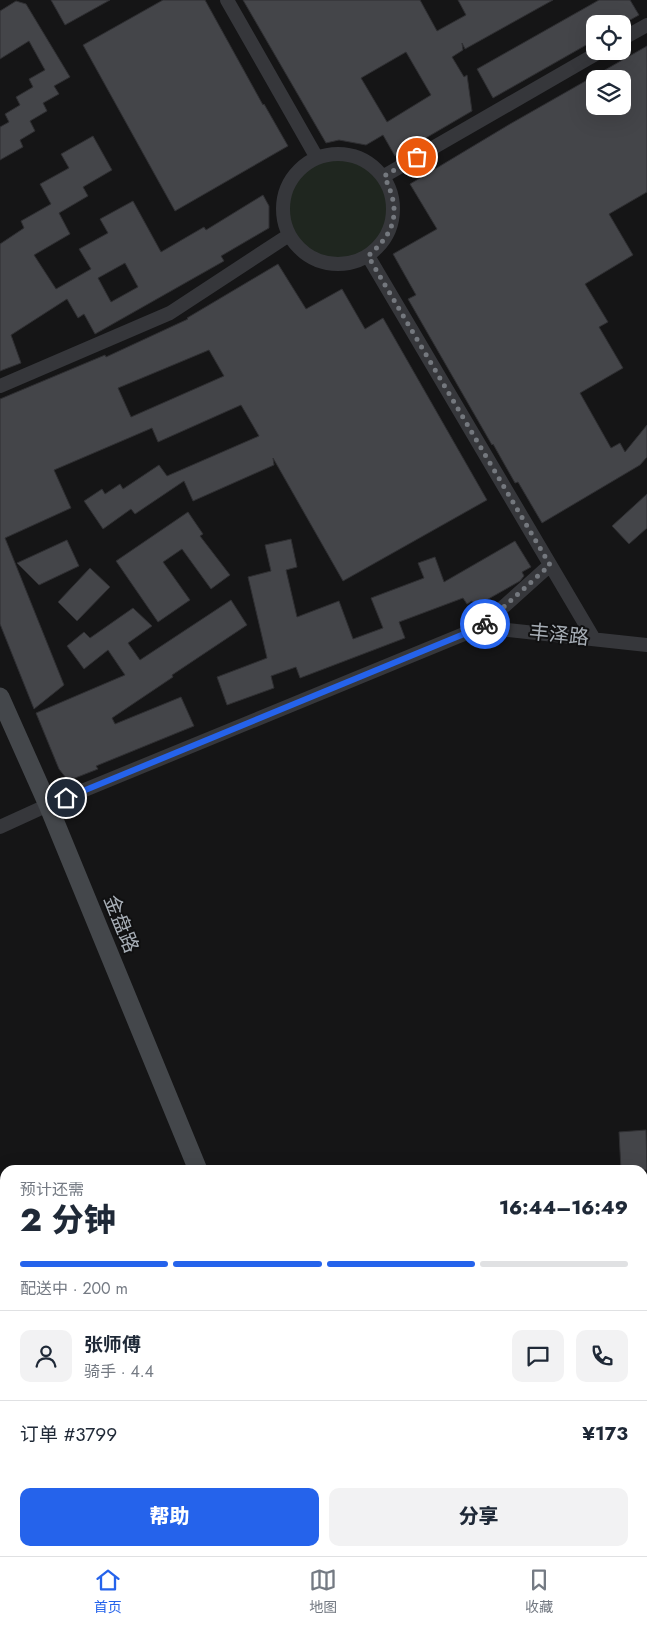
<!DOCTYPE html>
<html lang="zh">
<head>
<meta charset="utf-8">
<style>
	:root { --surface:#fff; --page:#f2f2f3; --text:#1f2937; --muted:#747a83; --line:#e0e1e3; --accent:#2563eb }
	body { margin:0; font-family:Jost,"Noto Sans SC",sans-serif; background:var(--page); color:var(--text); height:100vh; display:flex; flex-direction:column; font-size:19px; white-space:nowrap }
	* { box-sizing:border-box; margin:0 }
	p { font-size:16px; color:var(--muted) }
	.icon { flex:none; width:28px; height:28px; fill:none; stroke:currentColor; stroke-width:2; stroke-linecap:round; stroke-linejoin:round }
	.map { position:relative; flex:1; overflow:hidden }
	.side { position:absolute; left:0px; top:1165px; width:648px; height:391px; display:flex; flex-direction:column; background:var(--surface); border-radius:15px 15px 0 0; box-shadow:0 5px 20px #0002 }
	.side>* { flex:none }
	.buttons { position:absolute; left:586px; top:15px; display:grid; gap:10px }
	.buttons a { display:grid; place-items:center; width:45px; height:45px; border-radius:10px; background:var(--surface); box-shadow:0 5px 20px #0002; font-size:25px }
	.pin { position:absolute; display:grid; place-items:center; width:42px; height:42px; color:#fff; margin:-21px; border:2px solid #fff; border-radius:50%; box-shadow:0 1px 5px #0007 }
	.courier { position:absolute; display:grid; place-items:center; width:50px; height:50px; margin:-25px; border:4px solid #2563eb; border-radius:50%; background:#fff; color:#222; box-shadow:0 1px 6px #0007 }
	.overview em { font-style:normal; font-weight:800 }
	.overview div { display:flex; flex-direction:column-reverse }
	.overview { display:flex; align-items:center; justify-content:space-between; height:85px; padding:0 20px }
	h1 { font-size:32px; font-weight:800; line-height:38px }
	.bar { display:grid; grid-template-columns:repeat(4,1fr); gap:8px 5px; align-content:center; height:60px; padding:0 20px }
	.bar i { height:6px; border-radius:4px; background:var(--line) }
	.bar .on { background:var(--accent) }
	.bar p { grid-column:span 4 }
	.line { display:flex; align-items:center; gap:12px; padding:0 20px; border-top:1px solid var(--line) }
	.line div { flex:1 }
	.round { display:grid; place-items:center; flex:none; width:52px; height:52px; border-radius:10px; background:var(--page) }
	.cta { display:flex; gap:10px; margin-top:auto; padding:10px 20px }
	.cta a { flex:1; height:58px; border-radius:10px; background:var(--accent); color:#fff; font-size:20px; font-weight:800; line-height:58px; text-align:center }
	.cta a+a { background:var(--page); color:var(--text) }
	.dock { display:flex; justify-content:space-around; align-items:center; height:70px; border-top:1px solid var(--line); background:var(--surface); font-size:14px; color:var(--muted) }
	.dock a { display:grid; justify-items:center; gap:2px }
	.dock .on { color:var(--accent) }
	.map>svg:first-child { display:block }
	.green { fill:#1f261f }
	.building { fill:#444549; stroke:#2f2f32; fill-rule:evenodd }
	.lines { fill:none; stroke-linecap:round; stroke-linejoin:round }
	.street { stroke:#36373b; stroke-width:14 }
	.secondary { stroke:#44474b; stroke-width:19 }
	.done { stroke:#74787e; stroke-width:5; stroke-dasharray:0 9 }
	.route { stroke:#2563eb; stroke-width:6 }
	.labels { text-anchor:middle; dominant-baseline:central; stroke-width:4; stroke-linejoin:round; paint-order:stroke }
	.street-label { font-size:20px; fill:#a7aeb6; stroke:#101011 }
</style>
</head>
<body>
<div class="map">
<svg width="647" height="1556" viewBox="0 0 647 1556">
	<rect width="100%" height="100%" fill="#151516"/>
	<path class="green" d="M283 209a55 55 0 1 1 110 0a55 55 0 1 1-110 0Z"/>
	<path class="building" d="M51 0H110L65 25Z
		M163 0H205L263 105 264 104 288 146 175 211 83 45Z
		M243 0H420L437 31 466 15 458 0H553L465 49 462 43 463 50 452 57 464 77 467 75 472 111 395 156 383 135 366 145 339 140 326 143ZM406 52 431 95 387 122 361 78Z
		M599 0H630L639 15 623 24H595V40L493 98 477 69Z
		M16 1 26 4 70 77 54 86 59 94 43 103 47 111 30 121 35 131 20 140 23 147 0 160V127L9 122 5 114 20 105 16 97 33 87 29 79 45 70 29 41 0 59V11Z
		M647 46V192L609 214 633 255 585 284 608 322 599 327 623 368 580 393 611 448 620 443 625 452 647 425V457L640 465 542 523 518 482 515 483 493 444 492 445 408 299 416 295 393 254 437 229 410 184 510 124ZM595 79H622V106H595Z
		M93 136 112 170 83 187 88 196 59 213 70 234 34 255 56 289 91 269 79 249 108 233 100 219 133 201 161 252 204 227 206 230 263 195 269 206V228L221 256 224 261 95 334 84 314 78 318 67 299 11 335 21 363 0 371V244L24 228 21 221 51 204 40 184 69 168 61 154ZM125 263 138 287 111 302 98 278Z
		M278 264 306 309 342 289 365 329 383 318 487 500 343 581 273 458 274 465 193 501 184 481 135 514 131 509 103 529 84 501 102 489 105 494 120 484 123 489 159 465 167 476 259 436 241 405 158 442 152 428 54 470 71 508 5 538 64 685 34 709 0 624V399L105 355 106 357 188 319 187 318ZM209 350 224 376 131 417 118 388Z
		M647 494V528L629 544 612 526Z
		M188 512 203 534 200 536 230 575 211 589 182 549 163 562 190 600 158 622 116 561Z
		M291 539 297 567 286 570 297 617 339 601 353 639 383 628 371 598 424 578 418 563 435 557 444 582 515 541 531 567 522 572 524 576 520 581 476 606 472 601 467 604 463 598 399 622 405 638 300 678 296 667 271 676 274 688 227 705 217 677 267 658 248 577 271 571 265 545Z
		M67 540 79 566 39 585 17 563Z
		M90 568 110 587 77 621 58 602Z
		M231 600 247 625 172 675 173 677 112 718 115 724 181 697 194 726 96 766 98 769 75 778H66L59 769 36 713 125 675 108 650 84 669 67 646 84 632 90 638 133 608 152 626 128 643 140 660Z
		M646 1130 647 1170H621L619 1132Z"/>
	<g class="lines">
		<path class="street" d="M227 0 317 158
			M622 39 647 25
			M283 209a55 55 0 1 1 110 0a55 55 0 1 1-110 0Z
			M384 176 601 51
			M368 256 594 639
			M0 386 170 313 289 235
			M481 627 550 565
			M0 827 48 805 481 627 647 645
			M642 1486H647
			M400 1556V1551"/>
		<path class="secondary" d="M0 697 48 805 198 1170
			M642 1389 647 1390
			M0 1394 5 1393
			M292 1556V1551"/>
	</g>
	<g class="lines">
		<path class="done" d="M417 157 384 176C401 210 397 231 368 256L550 565 485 624"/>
		<path class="route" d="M66 798 481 627 485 624"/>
	</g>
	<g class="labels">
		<g class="street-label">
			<text transform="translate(559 635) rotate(6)">丰泽路</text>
			<text transform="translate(121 924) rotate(68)">金盘路</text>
		</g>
	</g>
</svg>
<div class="buttons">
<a><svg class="icon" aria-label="locate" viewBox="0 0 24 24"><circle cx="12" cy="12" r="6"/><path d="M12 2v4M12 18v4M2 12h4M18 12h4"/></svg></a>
<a><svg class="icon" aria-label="layers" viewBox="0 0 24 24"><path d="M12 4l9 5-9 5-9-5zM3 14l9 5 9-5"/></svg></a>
</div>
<div class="pin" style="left:417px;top:157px;background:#ea580c"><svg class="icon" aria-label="bag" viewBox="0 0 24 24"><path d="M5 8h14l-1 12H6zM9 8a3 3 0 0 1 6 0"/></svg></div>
<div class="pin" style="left:66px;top:798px;background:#1f2937"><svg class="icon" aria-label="home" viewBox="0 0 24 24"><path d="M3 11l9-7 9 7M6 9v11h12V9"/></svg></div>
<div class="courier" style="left:485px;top:624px"><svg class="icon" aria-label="bike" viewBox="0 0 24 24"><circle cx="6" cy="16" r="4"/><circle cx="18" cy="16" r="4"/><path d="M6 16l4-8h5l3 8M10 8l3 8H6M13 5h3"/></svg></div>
<section class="side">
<div class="overview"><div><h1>2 分钟</h1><p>预计还需</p></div><em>16:44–16:49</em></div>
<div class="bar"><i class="on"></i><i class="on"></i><i class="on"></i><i></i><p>配送中 · 200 m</p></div>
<div class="line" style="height:90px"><a class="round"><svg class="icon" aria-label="person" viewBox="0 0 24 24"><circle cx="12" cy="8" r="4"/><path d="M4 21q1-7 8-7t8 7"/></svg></a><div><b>张师傅</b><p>骑手 · 4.4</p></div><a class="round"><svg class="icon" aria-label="chat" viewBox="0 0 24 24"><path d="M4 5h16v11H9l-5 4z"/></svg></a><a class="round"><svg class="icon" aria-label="phone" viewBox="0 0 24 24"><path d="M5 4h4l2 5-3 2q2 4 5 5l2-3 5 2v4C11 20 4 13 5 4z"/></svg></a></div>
<div class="line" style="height:65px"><div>订单 #3799</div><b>¥173</b></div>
<div class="cta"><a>帮助</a><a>分享</a></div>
</section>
</div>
<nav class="dock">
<a class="on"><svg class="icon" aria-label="home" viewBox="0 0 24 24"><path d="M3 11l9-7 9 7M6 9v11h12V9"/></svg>首页</a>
<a><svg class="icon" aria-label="map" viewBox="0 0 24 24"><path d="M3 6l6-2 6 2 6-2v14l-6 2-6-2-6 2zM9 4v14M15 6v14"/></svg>地图</a>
<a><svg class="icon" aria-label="saved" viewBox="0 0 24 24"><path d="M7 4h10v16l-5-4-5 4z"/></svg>收藏</a>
</nav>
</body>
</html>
